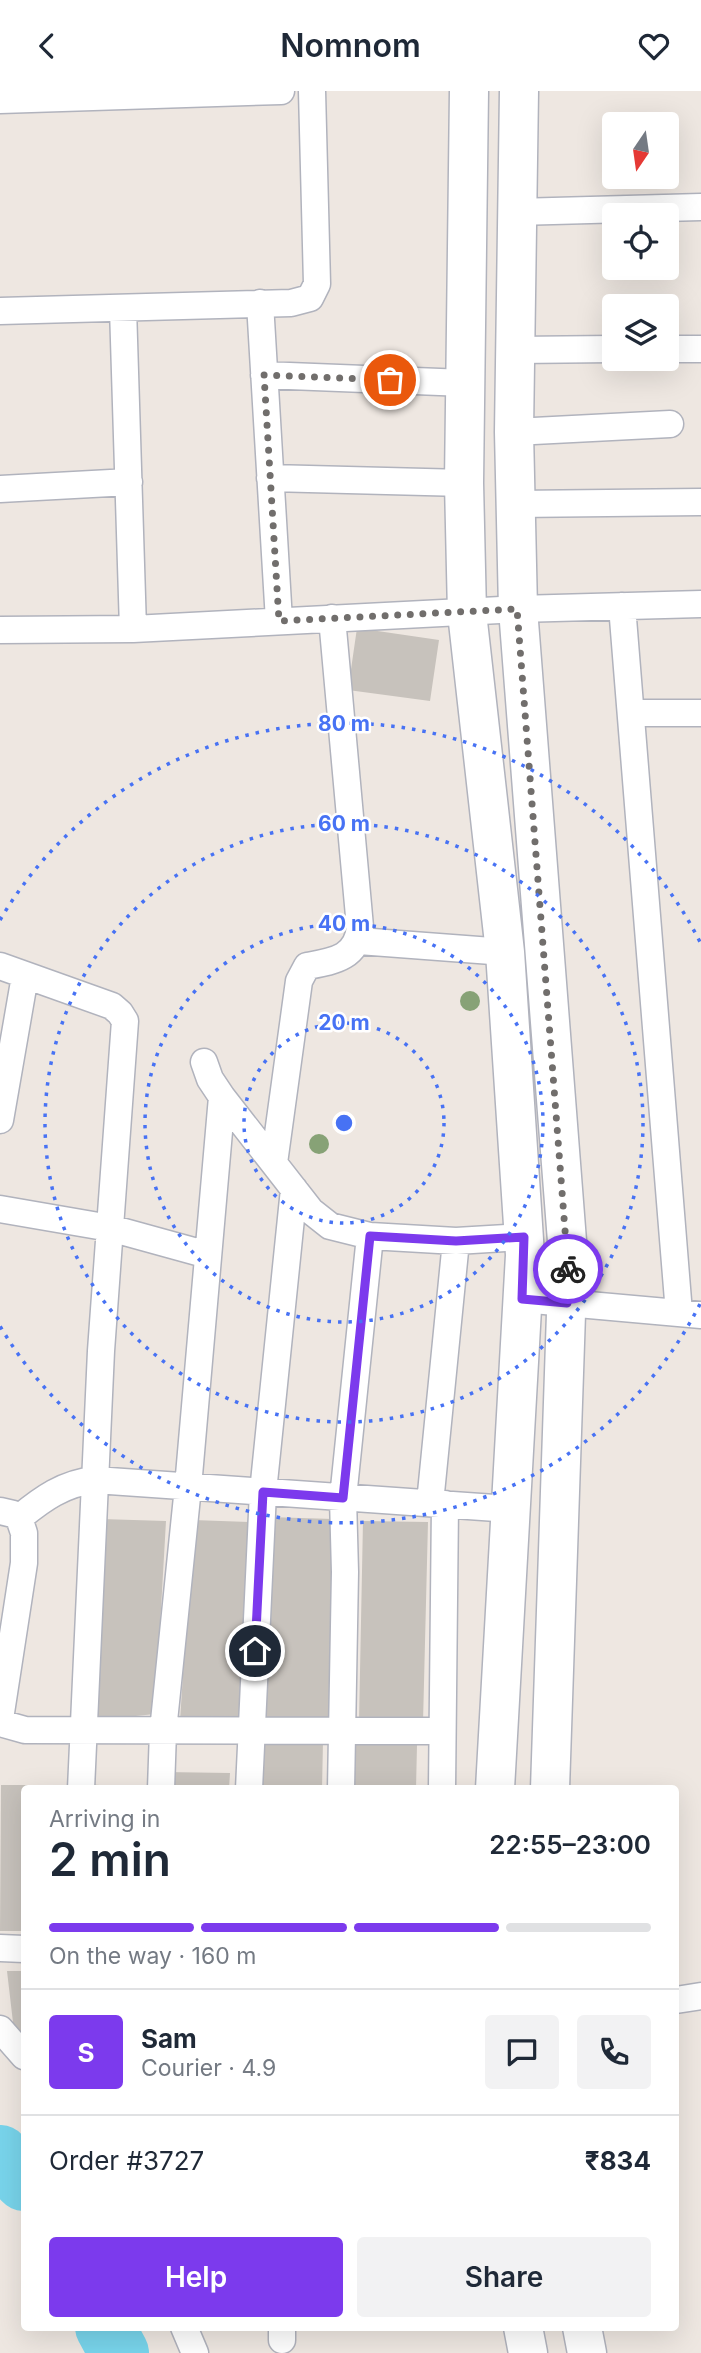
<!DOCTYPE html>
<html lang="en">
<head>
<meta charset="utf-8">
<style>
	:root { --surface:#fff; --page:#f2f2f3; --text:#1f2937; --muted:#747a83; --line:#e0e1e3; --accent:#7c3aed }
	body { margin:0; font-family:Inter,sans-serif; background:var(--page); color:var(--text); height:100vh; display:flex; flex-direction:column; font-size:26px; white-space:nowrap }
	* { box-sizing:border-box; margin:0 }
	p { font-size:23px; color:var(--muted) }
	.icon { flex:none; width:38px; height:38px; fill:none; stroke:currentColor; stroke-width:2; stroke-linecap:round; stroke-linejoin:round }
	.map { position:relative; flex:1; overflow:hidden }
	.panel { position:absolute; left:21px; top:1694px; width:658px; height:546px; display:flex; flex-direction:column; background:var(--surface); border-radius:7px; box-shadow:0 7px 28px #0002 }
	.panel>* { flex:none }
	.needle { width:46px; rotate:193deg }
	.buttons { position:absolute; left:602px; top:21px; display:grid; gap:14px }
	.buttons a { display:grid; place-items:center; width:77px; height:77px; border-radius:7px; background:var(--surface); box-shadow:0 7px 28px #0002; font-size:35px }
	.pin { position:absolute; display:grid; place-items:center; width:60px; height:60px; color:#fff; margin:-30px; border:4px solid #fff; border-radius:50%; box-shadow:0 2px 7px #0007 }
	.courier { position:absolute; display:grid; place-items:center; width:70px; height:70px; margin:-35px; border:5px solid #7c3aed; border-radius:50%; background:#fff; color:#222; box-shadow:0 2px 9px #0007 }
	.headline em { font-style:normal; font-weight:600 }
	.headline div { display:flex; flex-direction:column-reverse }
	.headline { display:flex; align-items:center; justify-content:space-between; height:119px; padding:0 28px }
	h1 { font-size:46px; font-weight:600; line-height:52px }
	.bar { display:grid; grid-template-columns:repeat(4,1fr); gap:10px 7px; align-content:center; height:84px; padding:0 28px }
	.bar i { height:9px; border-radius:5px; background:var(--line) }
	.bar .current { background:var(--accent) }
	.bar p { grid-column:span 4 }
	.line { display:flex; align-items:center; gap:18px; padding:0 28px; border-top:2px solid var(--line) }
	.line div { flex:1 }
	.round { display:grid; place-items:center; flex:none; width:74px; height:74px; border-radius:7px; background:var(--page) }
	.button { display:flex; gap:14px; margin-top:auto; padding:14px 28px }
	.button a { flex:1; height:80px; border-radius:7px; background:var(--accent); color:#fff; font-size:28px; font-weight:600; line-height:80px; text-align:center }
	.button a+a { background:var(--page); color:var(--text) }
	header { display:flex; justify-content:space-between; align-items:center; height:91px; padding:0 28px; background:var(--surface); font-size:32px; font-weight:600 }
	.map>svg:first-child { display:block }
	.lines { fill:none; stroke-linecap:round; stroke-linejoin:round }
	.river { stroke:#78d4eb; stroke-width:60 }
	.building { fill:#c7c2bc }
	.minor-casing { stroke:#b1b3bd; stroke-width:29 }
	.secondary-casing { stroke:#b1b3bd; stroke-width:41 }
	.minor { stroke:#fff; stroke-width:26 }
	.secondary { stroke:#fff; stroke-width:38 }
	.tree { fill:#87a276 }
	.done { stroke:#716e6c; stroke-width:7; stroke-dasharray:0 12.6 }
	.route { stroke:#7c3aed; stroke-width:9 }
	.ring { fill:none; stroke:#4772f4; stroke-width:3.5; stroke-dasharray:3.5 7 }
	.centre { fill:#4772f4; stroke:#fff; stroke-width:3.5 }
	.ring-label { font-size:21px; text-anchor:middle; font-weight:bold; fill:#4772f4; stroke:#fff; stroke-width:5; stroke-linejoin:round; paint-order:stroke }
</style>
</head>
<body>
<header><svg class="icon" aria-label="back" viewBox="0 0 24 24"><path d="M15 5l-7 7 7 7"/></svg>Nomnom<svg class="icon" aria-label="heart" viewBox="0 0 24 24"><path d="M12 20l-8-8c-3-5 5-10 8-4 3-6 11-1 8 4z"/></svg></header>
<div class="map">
<svg width="701" height="2262" viewBox="0 0 701 2262">
	<rect width="100%" height="100%" fill="#eee7e1"/>
	<g class="lines">
		<path class="river" d="M0 2064 24 2090
			M105 2236 119 2262"/>
	</g>
	<path class="building" d="M357 537 439 549 430 610 348 599Z
		M268 1426 333 1428 329 1629 264 1627Z
		M101 1428 166 1430 155 1623 97 1629Z
		M193 1429 249 1431 245 1632 180 1630Z
		M363 1430 428 1431 423 1632 359 1631Z
		M258 1649 323 1650 322 1698H256Z
		M352 1652 417 1654 416 1698H351Z
		M165 1681 230 1682 229 1698H165Z
		M87 1693 125 1696V1698H87Z
		M1 1694H54V1698H24V1840H0Z
		M7 1880H24V1940H14Z"/>
	<g class="lines">
		<g class="minor-casing">
			<path id="minor" d="M0 9 281 0
				M516 121 701 116
				M260 212 279 530
				M123 217 133 538
				M0 220 291 212 310 207 317 193 312 0
				M667 258H701
				M516 259 614 258
				M264 284 465 292
				M514 341 670 333
				M270 387 464 392
				M0 398 129 391
				M515 413 701 411
				M622 515 679 1222
				M0 539 133 538 518 518 701 513
				M631 622H701
				M359 850 505 861
				M0 875 112 915 120 922 125 930 101 1260 81 1698
				M204 971 210 988 222 1006 311 1120 330 1135 370 1145 456 1150 524 1146
				M0 1029 25 885
				M274 1072 299 890 307 875C334 870 357 867 360 836L332 527
				M0 1118 110 1137 208 1164
				M522 1208 701 1224
				M430 1412 456 1150
				M0 1420 13 1423 19 1427 24 1442V1472L0 1628
				M19 1427C42 1408 64 1392 95 1389L511 1418
				M0 1632 25 1639 442 1640
				M161 1698 163 1640 188 1396 222 1006
				M249 1698 263 1401 294 1098
				M341 1698 345 1481 343 1407 370 1145
				M442 1698 445 1413
				M0 1857 24 1858
				M676 1909 701 1905
				M0 1938 24 1965
				M184 2236 195 2262
				M282 2249V2236"/>
		</g>
		<g class="secondary-casing">
			<path id="secondary" d="M469 0 464 392 467 522 505 861 525 1164 495 1698
				M519 0 514 341 518 518 568 1163 550 1698
				M523 2236 528 2262
				M582 2236 587 2262"/>
		</g>
		<use href="#minor" class="minor"/>
		<use href="#secondary" class="secondary"/>
	</g>
	<g class="tree">
		<circle cx="470" cy="910" r="10"/>
		<circle cx="319" cy="1053" r="10"/>
	</g>
	<g class="lines">
		<path class="done" d="M390 289 264 284 279 530 517 518 568 1178"/>
		<path class="route" d="M255 1560 263 1401 343 1407 370 1145 456 1150 524 1146 522 1208 567 1212 568 1178"/>
	</g>
	<g class="ring">
		<circle cx="344" cy="1032" r="100"/>
		<circle cx="344" cy="1032" r="199"/>
		<circle cx="344" cy="1032" r="299"/>
		<path d="M700 1213A399 399 0 0 1 0 1235M0 829A399 399 0 0 1 700 851"/>
	</g>
	<circle cx="344" cy="1032" r="10" class="centre"/>
	<g class="ring-label">
		<text x="344" y="640">80 m</text>
		<text x="344" y="740">60 m</text>
		<text x="344" y="840">40 m</text>
		<text x="344" y="939">20 m</text>
	</g>
</svg>
<div class="buttons">
<a><svg class="needle" viewBox="-14 -14 28 28"><path d="M0-13l5 13h-10z" fill="#e53935"/><path d="M0 13l5-13h-10z" fill="#747a83"/></svg></a>
<a><svg class="icon" aria-label="locate" viewBox="0 0 24 24"><circle cx="12" cy="12" r="6"/><path d="M12 2v4M12 18v4M2 12h4M18 12h4"/></svg></a>
<a><svg class="icon" aria-label="layers" viewBox="0 0 24 24"><path d="M12 4l9 5-9 5-9-5zM3 14l9 5 9-5"/></svg></a>
</div>
<div class="pin" style="left:390px;top:289px;background:#ea580c"><svg class="icon" aria-label="bag" viewBox="0 0 24 24"><path d="M5 8h14l-1 12H6zM9 8a3 3 0 0 1 6 0"/></svg></div>
<div class="pin" style="left:255px;top:1560px;background:#1f2937"><svg class="icon" aria-label="home" viewBox="0 0 24 24"><path d="M3 11l9-7 9 7M6 9v11h12V9"/></svg></div>
<div class="courier" style="left:568px;top:1178px"><svg class="icon" aria-label="bike" viewBox="0 0 24 24"><circle cx="6" cy="16" r="4"/><circle cx="18" cy="16" r="4"/><path d="M6 16l4-8h5l3 8M10 8l3 8H6M13 5h3"/></svg></div>
<section class="panel">
<div class="headline"><div><h1>2 min</h1><p>Arriving in</p></div><em>22:55–23:00</em></div>
<div class="bar"><i class="current"></i><i class="current"></i><i class="current"></i><i></i><p>On the way · 160 m</p></div>
<div class="line" style="height:126px"><b class="round" style="background:var(--accent);color:#fff">S</b><div><b>Sam</b><p>Courier · 4.9</p></div><a class="round"><svg class="icon" aria-label="chat" viewBox="0 0 24 24"><path d="M4 5h16v11H9l-5 4z"/></svg></a><a class="round"><svg class="icon" aria-label="phone" viewBox="0 0 24 24"><path d="M5 4h4l2 5-3 2q2 4 5 5l2-3 5 2v4C11 20 4 13 5 4z"/></svg></a></div>
<div class="line" style="height:91px"><div>Order #3727</div><b>₹834</b></div>
<div class="button"><a>Help</a><a>Share</a></div>
</section>
</div>
</body>
</html>
